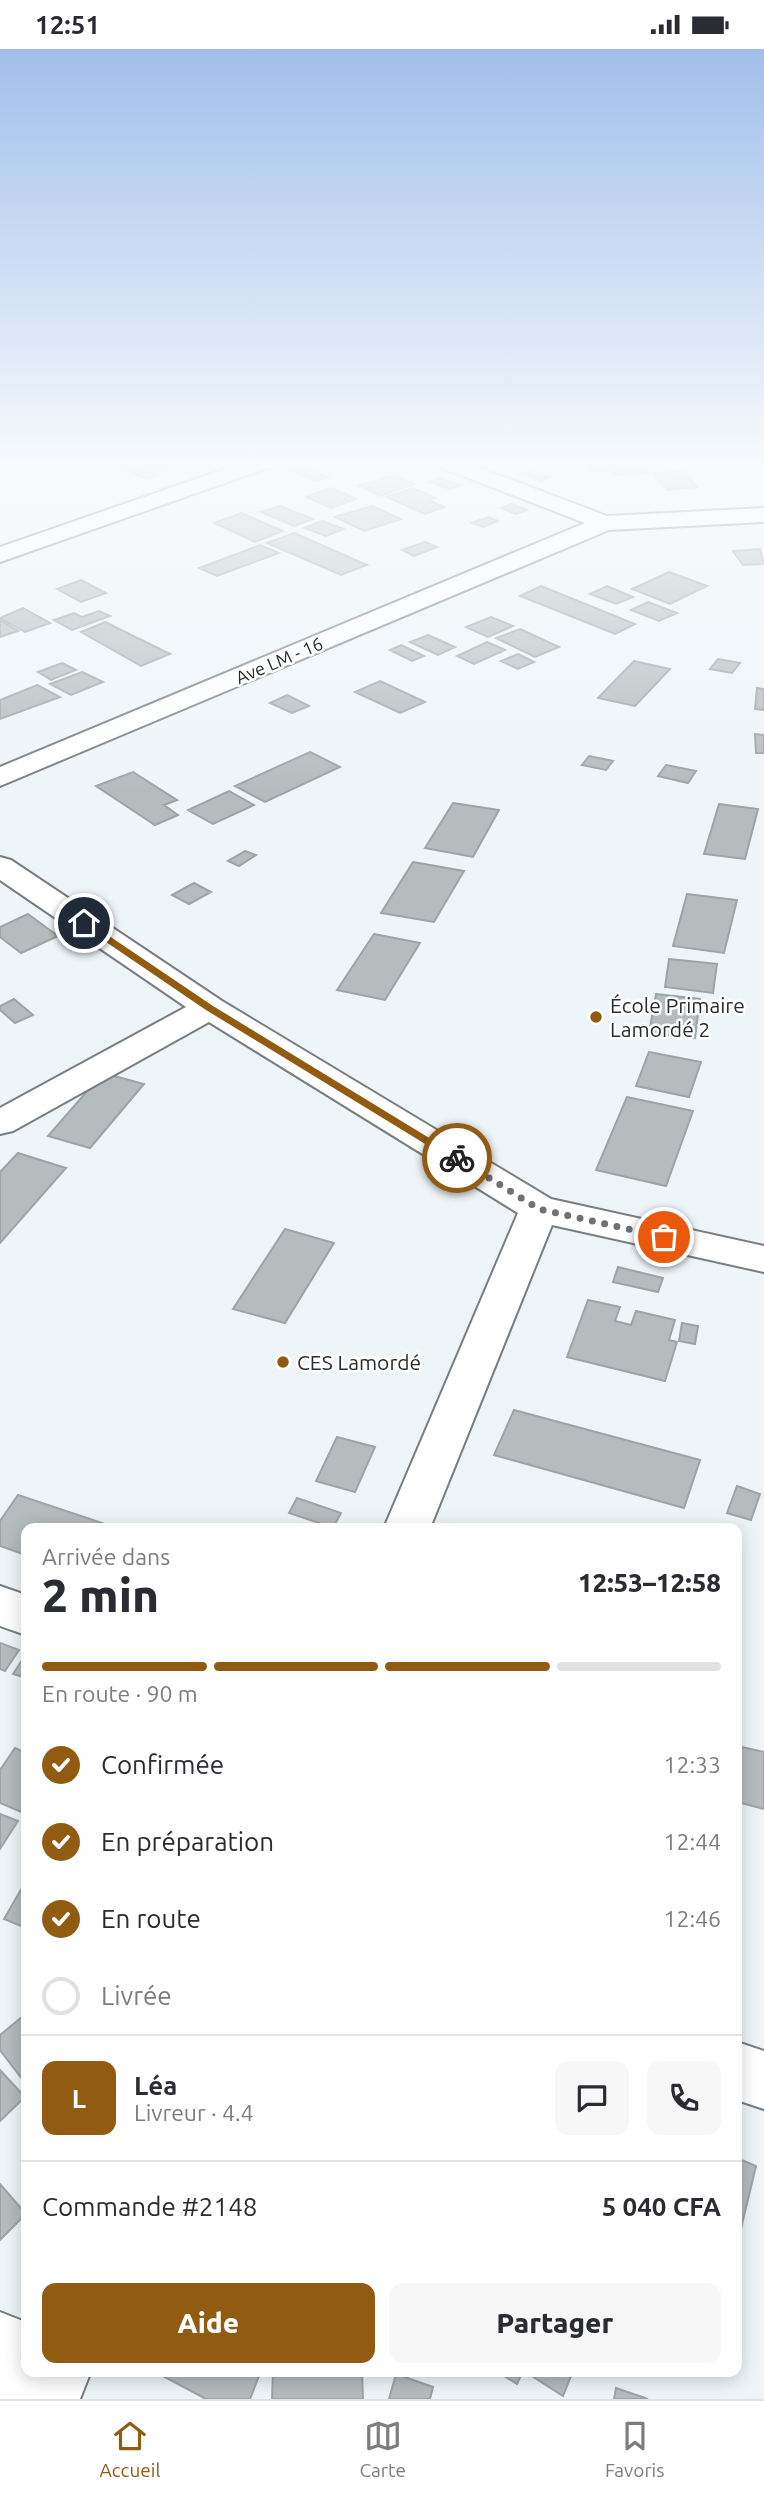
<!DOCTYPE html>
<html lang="fr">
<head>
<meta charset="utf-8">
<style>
	:root { --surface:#fff; --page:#f7f7f7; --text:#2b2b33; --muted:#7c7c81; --line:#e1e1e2; --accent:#925b12 }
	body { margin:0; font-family:Ubuntu,sans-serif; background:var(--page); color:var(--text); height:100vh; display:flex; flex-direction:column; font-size:26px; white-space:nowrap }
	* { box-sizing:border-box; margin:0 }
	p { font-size:23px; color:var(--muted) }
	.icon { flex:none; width:38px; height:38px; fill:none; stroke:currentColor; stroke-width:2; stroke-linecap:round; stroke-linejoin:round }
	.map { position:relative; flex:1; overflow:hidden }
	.sheet { position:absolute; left:21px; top:1474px; width:721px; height:854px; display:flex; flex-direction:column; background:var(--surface); border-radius:14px; box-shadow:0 4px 18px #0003 }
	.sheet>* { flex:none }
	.pin { position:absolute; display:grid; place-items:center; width:60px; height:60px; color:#fff; margin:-30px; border:4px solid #fff; border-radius:50%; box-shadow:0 2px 7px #0007 }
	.courier { position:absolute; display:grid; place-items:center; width:70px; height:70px; margin:-35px; border:5px solid #925b12; border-radius:50%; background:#fff; color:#222; box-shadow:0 2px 9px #0007 }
	.overview em { font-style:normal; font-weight:800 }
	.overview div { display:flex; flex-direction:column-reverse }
	.overview { display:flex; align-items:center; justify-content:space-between; height:119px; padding:0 21px }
	h1 { font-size:46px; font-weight:800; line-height:52px }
	.bar { display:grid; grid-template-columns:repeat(4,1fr); gap:10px 7px; align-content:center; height:84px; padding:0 21px }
	.bar i { height:9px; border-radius:5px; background:var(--line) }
	.bar .selected { background:var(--accent) }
	.bar p { grid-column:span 4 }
	.line { display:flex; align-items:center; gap:18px; padding:0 21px; border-top:2px solid var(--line) }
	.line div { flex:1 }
	.round { display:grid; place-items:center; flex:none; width:74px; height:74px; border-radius:14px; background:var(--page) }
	ol { padding:0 21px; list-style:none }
	li { display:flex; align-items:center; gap:21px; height:77px }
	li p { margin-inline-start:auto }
	li .icon { padding:7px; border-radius:50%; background:var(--accent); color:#fff; stroke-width:4 }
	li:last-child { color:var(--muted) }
	li i { width:38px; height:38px; border:4px solid var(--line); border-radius:50% }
	.button { display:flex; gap:14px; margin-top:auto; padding:14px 21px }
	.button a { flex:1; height:80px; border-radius:14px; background:var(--accent); color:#fff; font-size:28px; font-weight:800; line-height:80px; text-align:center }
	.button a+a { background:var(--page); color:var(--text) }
	.status { display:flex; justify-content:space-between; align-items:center; height:49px; padding:0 35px; background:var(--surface); direction:ltr }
	.status svg { height:19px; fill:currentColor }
	.tabs { display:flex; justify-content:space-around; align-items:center; height:98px; border-top:2px solid var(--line); background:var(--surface); font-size:19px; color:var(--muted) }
	.tabs a { display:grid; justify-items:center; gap:4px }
	.tabs .selected { color:var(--accent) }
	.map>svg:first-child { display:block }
	.building { fill:#b5bcbd; stroke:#9da4a4; stroke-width:2 }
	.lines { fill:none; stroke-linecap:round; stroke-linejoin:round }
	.street-casing { stroke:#777d80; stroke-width:4 }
	.street { fill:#fff; fill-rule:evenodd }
	.route { fill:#925b12 }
	.done { stroke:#6f7275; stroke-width:7; stroke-dasharray:0 12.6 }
	.poi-dot { fill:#925b12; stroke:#fff; stroke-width:2.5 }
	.labels { text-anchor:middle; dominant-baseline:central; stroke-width:5; stroke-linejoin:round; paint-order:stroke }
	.far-street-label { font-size:18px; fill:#2a2c2e; stroke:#fff }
	.poi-label { font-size:21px; fill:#2a2c2e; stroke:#fff; text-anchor:start }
</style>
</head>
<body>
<div class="status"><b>12:51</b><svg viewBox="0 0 49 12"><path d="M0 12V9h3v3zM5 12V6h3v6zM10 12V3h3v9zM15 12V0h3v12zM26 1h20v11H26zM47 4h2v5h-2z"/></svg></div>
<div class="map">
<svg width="764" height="2350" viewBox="0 0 764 2350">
	<rect width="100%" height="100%" fill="#eef5f9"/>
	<path class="building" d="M143 411H189L190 412 159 422 139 413Z
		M585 411H601L606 421 591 422Z
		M605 411H638L647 424 614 426Z
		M130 415 157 426 147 430 121 419Z
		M301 417 329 428 316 432 289 421Z
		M530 421 550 428 541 432 520 425Z
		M683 422 697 438 667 441 654 424Z
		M393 426 415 435 381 447 359 437Z
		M441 429 460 436 450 440 429 433Z
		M331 439 356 450 331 459 306 448Z
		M413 439 436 449 428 451 444 458 425 465 387 448Z
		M512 455 527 461 516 465 501 459Z
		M280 457 313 470 294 477 261 463Z
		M372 457 401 470 364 482 335 468Z
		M241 464 283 482 255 493 214 474Z
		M488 468 498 472 483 478 472 474Z
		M322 472 344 480 326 487 304 479Z
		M294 484 367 516 341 526 267 494Z
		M425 493 437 498 414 507 402 501Z
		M260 496 279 504 217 527 199 519Z
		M760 500 764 515 743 516 733 502Z
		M669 523 707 537 670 555 632 540Z
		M81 531 106 544 81 553 57 540Z
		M541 537 635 575 615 585 520 547Z
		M607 537 633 548 616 555 590 545Z
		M648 553 677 564 659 572 631 561Z
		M23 559 50 574 25 583 0 569Z
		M99 562 110 567 72 581 54 571 74 564 82 568Z
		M491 568 513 577 488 588 466 578Z
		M0 571 18 582 0 588Z
		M105 573 170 605 141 617 81 583Z
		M520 580 559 598 535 608 496 589Z
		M428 586 455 598 438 606 410 593Z
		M487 593 505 601 474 615 457 607Z
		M401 596 424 607 412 612 390 601Z
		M518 605 534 613 518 620 501 612Z
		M718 610 740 614 732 624 710 620Z
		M634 612 670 620 635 657 598 649Z
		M62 614 76 621 51 631 38 623Z
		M82 623 103 633 71 646 50 635Z
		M380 632 425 653 400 664 355 643Z
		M37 636 60 648 0 670V651Z
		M757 639 764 640V661L755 660Z
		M287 646 309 657 292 664 270 654Z
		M755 685 764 686V704H756Z
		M310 703 340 718 265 753 235 737Z
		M589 707 613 712 606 721 582 716Z
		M666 716 696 722 688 734 658 727Z
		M133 723 177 751 164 756 178 766 155 776 96 737Z
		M229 742 254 756 213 775 188 761Z
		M453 754 499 761 473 808 425 799Z
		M719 755 758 760 745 810 704 805Z
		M245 802 256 806 239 817 228 812Z
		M413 813 464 822 434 873 381 864Z
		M194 834 211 843 189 855 172 846Z
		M687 845 737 851 724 904 673 897Z
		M28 865 58 887 21 904 0 888V878Z
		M374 885 420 894 385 951 337 941Z
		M669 910 717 915 713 944 665 938Z
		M656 945 700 950 695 989 649 984Z
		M14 950 33 966 15 974 0 961V957Z
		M649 1003 701 1013 689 1048 636 1037Z
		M103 1024 144 1035 90 1099 48 1087Z
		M627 1048 693 1062 666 1137 596 1121Z
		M18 1104 66 1119 0 1194V1123Z
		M285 1180 334 1194 285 1274 233 1260Z
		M618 1218 663 1229 658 1243 613 1233Z
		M588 1251 620 1258 615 1272 631 1276 636 1262 675 1271 669 1291 677 1293 665 1332 567 1308Z
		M682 1274 698 1277 695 1295 679 1292Z
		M514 1361 700 1411 684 1459 494 1406Z
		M337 1388 375 1398 355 1443 316 1432Z
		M737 1437 760 1445 751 1471 727 1464Z
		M18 1446 117 1479H26V1506L0 1497V1472Z
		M297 1449 341 1464 333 1479H316L319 1474 289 1464Z
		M0 1594 19 1601 5 1622 0 1620Z
		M26 1605V1629L13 1625Z
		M742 1698 764 1703V1760L737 1753V1723Z
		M15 1699 26 1704V1765L0 1754V1721Z
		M0 1765 18 1772 0 1800Z
		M26 1832V1879L4 1870Z
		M22 1968 26 1973V2035L0 2001V1986Z
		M0 2021 25 2048 0 2072Z
		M737 2109 756 2117 737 2196Z
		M0 2135 26 2165 0 2191Z
		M160 2322H261L250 2350H206L159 2325Z
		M273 2322H362L363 2350H272Z
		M496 2322H523L517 2335Z
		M524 2322H573L563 2347Z
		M396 2325 433 2338 430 2350H389Z
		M616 2339 648 2350H614Z"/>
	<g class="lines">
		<g class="street-casing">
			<path id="street" d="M251 411H282L279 415 0 513V498Z
				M429 411H459L607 467 764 459V473L609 481 0 737V718L585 474 432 415Z
				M0 808 11 811 222 952 551 1150 764 1197V1223L552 1176 430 1479H384L518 1164 209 973 13 1082 0 1085V1059L186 958 0 831Z
				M0 1537 26 1546V1586L0 1577Z
				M737 1993 764 2002V2060L737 2051Z
				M0 2263 23 2272 26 2278V2322H91L80 2350H0Z"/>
		</g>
		<use href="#street" class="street"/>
	</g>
	<linearGradient id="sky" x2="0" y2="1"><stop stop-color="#a1bfeb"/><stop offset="0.56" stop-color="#f7fafc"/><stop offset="1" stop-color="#f7fafc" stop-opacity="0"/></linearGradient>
	<rect width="764" height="740" fill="url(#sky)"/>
	<path class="route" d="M81 872H87L213 957 462 1109 453 1112 206 961 81 876Z"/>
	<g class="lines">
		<path class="done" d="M457 1109 539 1160 664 1188"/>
	</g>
	<g class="poi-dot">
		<circle cx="596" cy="968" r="7"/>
		<circle cx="283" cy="1313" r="7"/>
	</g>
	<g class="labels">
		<g class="far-street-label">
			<text transform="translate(279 611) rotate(-23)">Ave LM - 16</text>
		</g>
		<g class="poi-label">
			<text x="610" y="956">École Primaire<tspan x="610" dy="24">Lamordé 2</tspan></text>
			<text x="297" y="1313">CES Lamordé</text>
		</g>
	</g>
</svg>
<div class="pin" style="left:664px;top:1188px;background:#ea580c"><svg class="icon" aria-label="bag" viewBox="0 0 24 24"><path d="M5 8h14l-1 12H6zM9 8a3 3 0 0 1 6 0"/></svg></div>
<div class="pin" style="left:84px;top:874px;background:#1f2937"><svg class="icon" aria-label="home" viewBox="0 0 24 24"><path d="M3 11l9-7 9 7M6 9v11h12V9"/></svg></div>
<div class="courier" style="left:457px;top:1109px"><svg class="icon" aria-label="bike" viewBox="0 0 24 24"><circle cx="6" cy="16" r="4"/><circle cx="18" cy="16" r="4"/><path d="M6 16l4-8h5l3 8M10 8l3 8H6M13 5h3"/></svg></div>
<section class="sheet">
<div class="overview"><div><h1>2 min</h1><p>Arrivée dans</p></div><em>12:53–12:58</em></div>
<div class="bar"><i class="selected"></i><i class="selected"></i><i class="selected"></i><i></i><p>En route · 90 m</p></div>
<ol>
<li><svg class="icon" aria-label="check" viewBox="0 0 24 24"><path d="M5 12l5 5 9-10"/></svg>Confirmée<p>12:33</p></li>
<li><svg class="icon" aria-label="check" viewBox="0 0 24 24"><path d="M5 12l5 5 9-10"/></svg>En préparation<p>12:44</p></li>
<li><svg class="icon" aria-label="check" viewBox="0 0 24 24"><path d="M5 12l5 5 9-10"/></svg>En route<p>12:46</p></li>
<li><i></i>Livrée</li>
</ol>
<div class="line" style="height:126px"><b class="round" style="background:var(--accent);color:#fff">L</b><div><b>Léa</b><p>Livreur · 4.4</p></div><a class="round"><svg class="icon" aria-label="chat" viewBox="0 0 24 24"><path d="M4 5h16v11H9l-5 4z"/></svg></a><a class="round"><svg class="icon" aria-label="phone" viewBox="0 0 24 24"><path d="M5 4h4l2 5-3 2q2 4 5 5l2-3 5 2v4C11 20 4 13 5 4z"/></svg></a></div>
<div class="line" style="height:91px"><div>Commande #2148</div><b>5 040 CFA</b></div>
<div class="button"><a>Aide</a><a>Partager</a></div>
</section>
</div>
<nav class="tabs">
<a class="selected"><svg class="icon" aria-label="home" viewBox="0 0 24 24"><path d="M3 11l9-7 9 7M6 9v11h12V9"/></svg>Accueil</a>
<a><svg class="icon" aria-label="map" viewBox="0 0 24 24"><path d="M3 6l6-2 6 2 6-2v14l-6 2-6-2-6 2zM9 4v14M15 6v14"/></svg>Carte</a>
<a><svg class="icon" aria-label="saved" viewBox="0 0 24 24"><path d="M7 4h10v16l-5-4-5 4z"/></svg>Favoris</a>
</nav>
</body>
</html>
